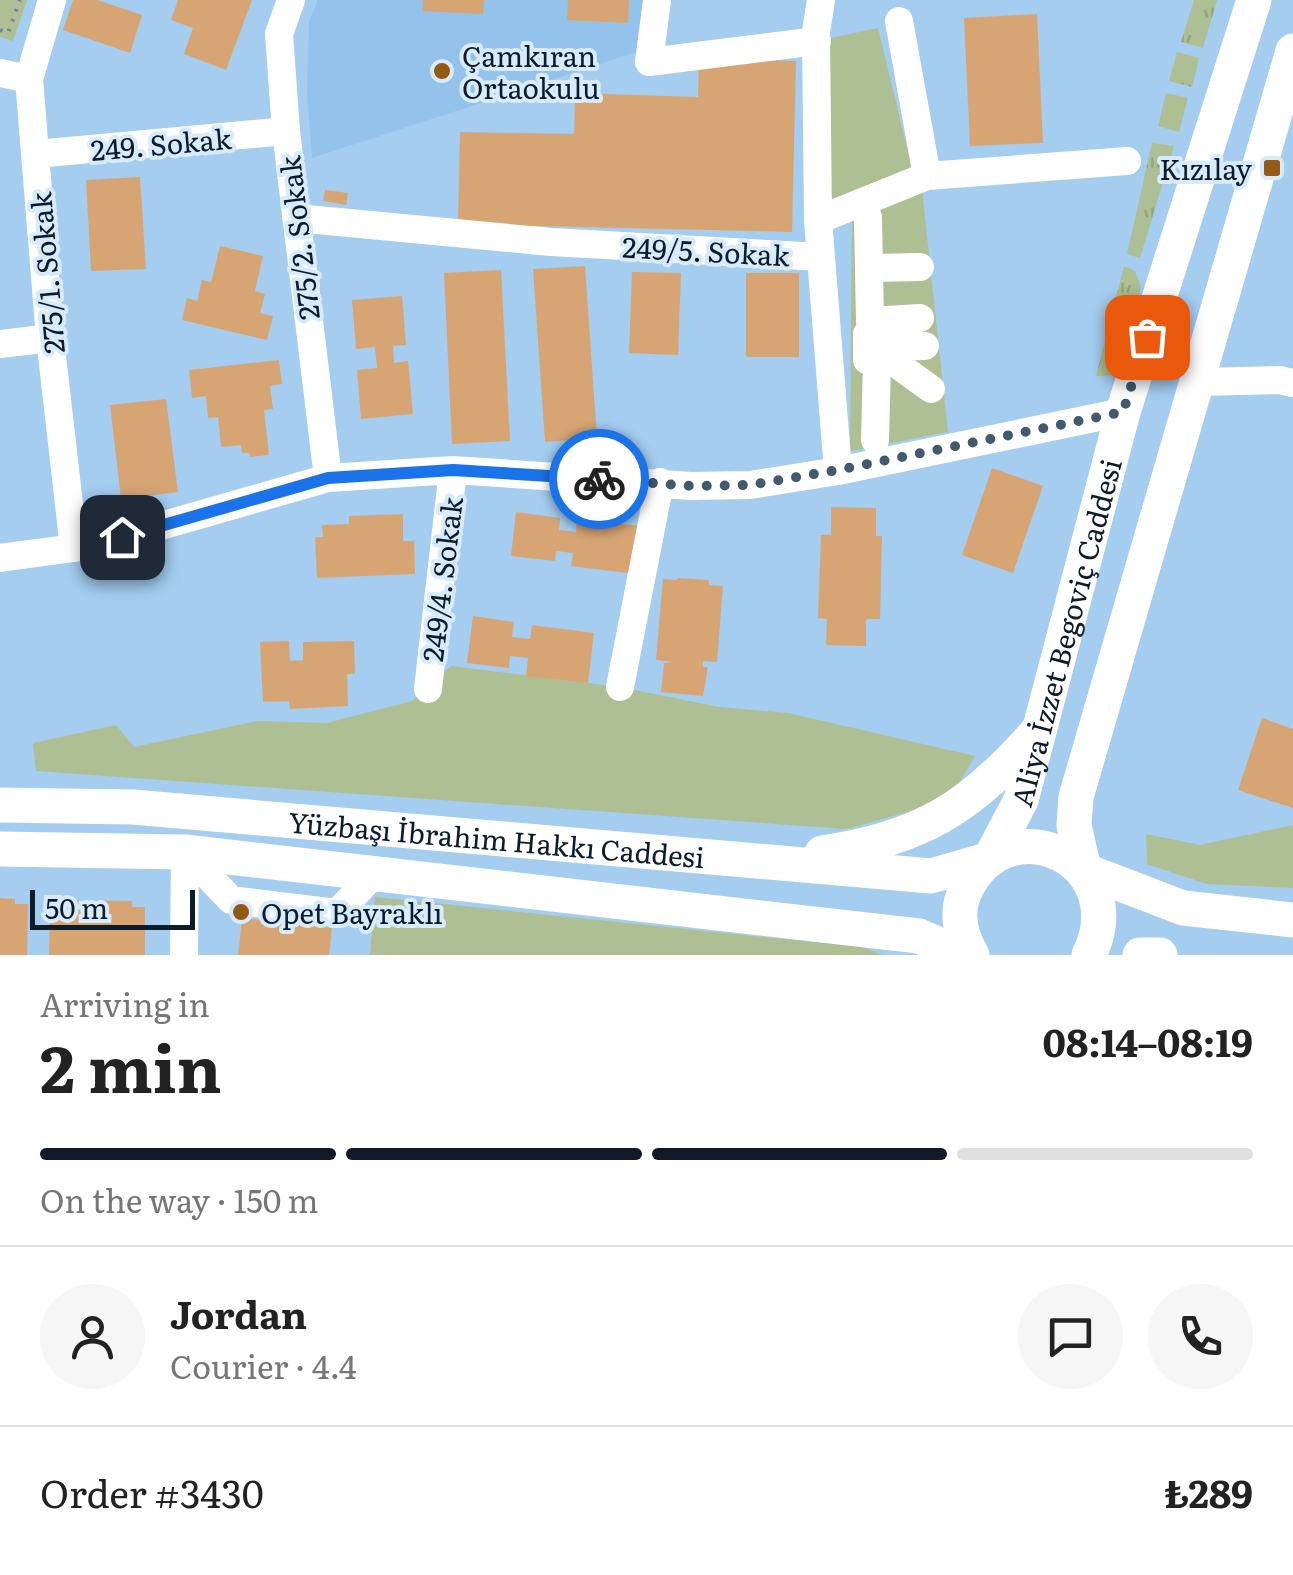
<!DOCTYPE html>
<html lang="en">
<head>
<meta charset="utf-8">
<style>
	:root { --surface:#fff; --page:#f6f6f6; --text:#222; --muted:#767676; --line:#e0e0e0; --accent:#111827 }
	body { margin:0; font-family:Literata,serif; background:var(--page); color:var(--text); height:100vh; display:flex; flex-direction:column; font-size:38px; white-space:nowrap }
	* { box-sizing:border-box; margin:0 }
	p { font-size:32px; color:var(--muted) }
	.icon { flex:none; width:55px; height:55px; fill:none; stroke:currentColor; stroke-width:2; stroke-linecap:round; stroke-linejoin:round }
	.map { position:relative; height:955px; overflow:hidden }
	.details { display:flex; flex-direction:column; background:var(--surface); flex:1 }
	.details>* { flex:none }
	.scale { position:absolute; left:30px; bottom:25px; width:165px; box-sizing:border-box; padding-left:10px; border:5px solid #0d1c29; border-top:0; font-size:28px; line-height:35px; white-space:nowrap; color:#0d1c29; -webkit-text-stroke:8px #d7ebfd; paint-order:stroke }
	.pin { position:absolute; display:grid; place-items:center; width:85px; height:85px; color:#fff; margin:-42px; border-radius:20px; box-shadow:0 5px 15px #0006 }
	.courier { position:absolute; display:grid; place-items:center; width:100px; height:100px; margin:-50px; border:8px solid #1a73e8; border-radius:50%; background:#fff; color:#222; box-shadow:0 2px 12px #0007 }
	.overview em { font-style:normal; font-weight:700 }
	.overview div { display:flex; flex-direction:column-reverse }
	.overview { display:flex; align-items:center; justify-content:space-between; height:170px; padding:0 40px }
	h1 { font-size:65px; font-weight:700; line-height:75px }
	.bar { display:grid; grid-template-columns:repeat(4,1fr); gap:15px 10px; align-content:center; height:120px; padding:0 40px }
	.bar i { height:12px; border-radius:8px; background:var(--line) }
	.bar .active { background:var(--accent) }
	.bar p { grid-column:span 4 }
	.line { display:flex; align-items:center; gap:25px; padding:0 40px; border-top:2px solid var(--line) }
	.line div { flex:1 }
	.round { display:grid; place-items:center; flex:none; width:105px; height:105px; border-radius:52px; background:var(--page) }
	.map>svg:first-child { display:block }
	.built { fill:#93c3eb }
	.grass { fill:url(#grass-tufts) }
	.green { fill:#aebf93 }
	.building { fill:#d7a574 }
	.lines { fill:none; stroke-linecap:round; stroke-linejoin:round }
	.path { stroke:#6988a3; stroke-width:4; stroke-dasharray:2.5 8; stroke-linecap:butt }
	.minor { stroke:#fff; stroke-width:28 }
	.major { stroke:#fff; stroke-width:35 }
	.done { stroke:#425a6f; stroke-width:10; stroke-dasharray:0 18 }
	.route { stroke:#1a73e8; stroke-width:12 }
	.poi-dot { fill:#935a15; stroke:#d7ebfd; stroke-width:4 }
	.labels { text-anchor:middle; dominant-baseline:central; stroke-width:8; stroke-linejoin:round; paint-order:stroke }
	.poi-label { font-size:28px; fill:#0d1c29; stroke:#d7ebfd; text-anchor:start }
	.street-label { font-size:28px; fill:#0d1c29; stroke:#d7ebfd }
</style>
</head>
<body>
<div class="map">
<svg width="1293" height="955" viewBox="0 0 1293 955">
	<defs>
		<pattern id="grass-tufts" width="24" height="20" patternUnits="userSpaceOnUse" patternTransform="scale(2.5)"><rect width="24" height="20" fill="#aebf93"/><path d="M3 7l-1-3M5 7V3M7 7l1-3M15 17l-1-3M17 17v-4M19 17l1-3" fill="none" stroke="#94a47f"/></pattern>
	</defs>
	<rect width="100%" height="100%" fill="#a4cdf0"/>
	<path class="built" d="M318 0H645L643 50 312 158 307 93 309 21Z"/>
	<path class="grass" d="M1194 0H1217L1203 48 1181 42Z
		M1177 52 1199 58 1192 87 1169 81Z
		M1166 93 1188 98 1179 132 1158 126Z
		M1152 143 1174 146 1140 258 1127 254Z
		M1124 266 1135 271 1141 287 1118 375 1096 376Z"/>
	<path class="green" d="M0 0H27L13 41 0 37Z
		M878 28 913 172 824 205 817 41Z
		M922 189 948 432 850 451 852 215Z
		M451 666 620 687 719 707 788 713 975 756 954 791 936 804 847 829 36 771 33 743 116 725 134 747 257 721 327 723 412 701Z
		M1293 825V888L1207 884 1147 864 1146 834 1200 845Z
		M375 897 862 947 883 955H370Z"/>
	<path class="building" d="M73 0H97L142 15 130 53 63 30Z
		M178 0H252L226 70 184 54 193 28 171 20Z
		M423 0H484L483 14 422 11Z
		M568 0H629L628 23 567 20Z
		M1037 14 1043 143 970 146 964 18Z
		M699 58 796 61 792 232 458 224 460 132 574 134 575 93 698 97Z
		M140 177 146 269 91 271 86 180Z
		M325 190 348 193 346 205 323 201Z
		M220 246 263 256 255 291 265 294 260 313 273 316 267 340 182 320 187 298 197 301 202 280 211 282Z
		M585 266 597 438 545 442 533 269Z
		M501 270 510 441 452 444 444 273Z
		M632 272 681 273 678 355 629 353Z
		M746 273H799V357H746Z
		M402 296 406 345 393 346 394 363 408 361 413 414 361 419 357 370 377 368 375 347 356 349 352 300Z
		M279 360 282 384 270 386 273 409 264 410 269 455 250 457 249 453H242L241 445 221 447 218 417 208 418 206 396 192 398 189 370Z
		M166 399 178 492 121 499 110 405Z
		M992 468 1043 486 1013 573 962 555Z
		M831 507 876 508V536H882L880 619H866V646L826 645 827 619 818 618 821 535H831Z
		M516 512 560 518 559 530 576 532 577 519 641 526 635 574 571 566 573 553 556 551 555 561 511 556Z
		M403 514V541H414L415 574 317 578 315 537H323L322 525 349 524V516Z
		M677 578 709 580V585L723 586 717 662 703 661V667H708L703 696 661 692 664 663 674 662 656 660 663 579 677 580Z
		M473 616 514 622 512 637 530 639 532 625 594 633 588 683 526 676 528 658 510 656 509 668 467 663Z
		M289 641 290 661 303 660V642L354 641 355 674H347L348 706 290 709 289 701 263 702 260 642Z
		M1262 718 1293 729V808L1238 790Z
		M0 898 15 899V904H28L27 955H0Z
		M63 900 132 901V907H145V955H49L50 906H63Z
		M242 918 332 928 329 955H238Z"/>
	<g class="lines">
		<path class="path" d="M0 30 8 33 20 0"/>
		<path class="minor" d="M52 0 29 79 50 338 74 548
			M291 0 279 34 286 131 328 478
			M657 0 649 62 817 41
			M899 21 927 176
			M0 73 29 79
			M36 154 286 131
			M868 217 870 321 920 318
			M296 218 551 242 821 257 818 220 927 176 1127 161
			M818 220 816 32 821 0
			M821 257 838 471
			M870 268 920 267
			M0 344 50 338
			M891 347 925 346
			M891 360 931 389
			M1197 382 1280 380 1293 383
			M875 440 877 360H867V334H891V360H877
			M0 558 74 548 122 537 328 478 453 470 691 486 750 485 838 471 1123 412
			M620 687 660 482
			M428 689 453 470
			M185 852 231 900 337 913 374 874
			M184 955 185 852"/>
		<g class="major">
			<path id="s1" d="M0 805 133 807 931 876 990 859"/>
			<path d="M0 849 185 852 919 936 962 955"/>
			<path d="M822 853C921 839 971 807 1036 733"/>
			<path id="s2" d="M990 859 1021 800 1123 412 1254 0"/>
			<path d="M1084 870 1074 825 1076 797 1293 51"/>
			<path d="M1084 870 1183 908 1293 920"/>
			<path d="M972 955C960 935 955 911 966 889 1010 801 1134 863 1089 955"/>
			<path d="M1140 955H1160"/>
		</g>
	</g>
	<g class="lines">
		<path class="done" d="M599 479 691 486 750 485 838 470 1123 412 1147 337"/>
		<path class="route" d="M122 537 328 478 453 470 599 479"/>
	</g>
	<g class="poi-dot">
		<circle cx="442" cy="71" r="10"/>
		<rect x="1262" y="158" width="20" height="20" rx="5"/>
		<circle cx="241" cy="912" r="10"/>
	</g>
	<g class="labels">
		<g class="poi-label">
			<text x="462" y="55">Çamkıran<tspan x="462" dy="32">Ortaokulu</tspan></text>
			<text x="1252" y="168" text-anchor="end">Kızılay</text>
			<text x="261" y="912">Opet Bayraklı</text>
		</g>
		<g class="street-label">
			<text transform="translate(161 143) rotate(-5)">249. Sokak</text>
			<text transform="translate(298 238) rotate(-97)">275/2. Sokak</text>
			<text transform="translate(706 250) rotate(3)">249/5. Sokak</text>
			<text transform="translate(46 273) rotate(-95)">275/1. Sokak</text>
			<text transform="translate(441 579) rotate(-83)">249/4. Sokak</text>
			<text stroke="none"><textPath href="#s2" startOffset="240">Aliya İzzet Begoviç Caddesi</textPath></text>
			<text stroke="none"><textPath href="#s1" startOffset="498">Yüzbaşı İbrahim Hakkı Caddesi</textPath></text>
		</g>
	</g>
</svg>
<div class="scale">50 m</div>
<div class="pin" style="left:1147px;top:337px;background:#ea580c"><svg class="icon" aria-label="bag" viewBox="0 0 24 24"><path d="M5 8h14l-1 12H6zM9 8a3 3 0 0 1 6 0"/></svg></div>
<div class="pin" style="left:122px;top:537px;background:#1f2937"><svg class="icon" aria-label="home" viewBox="0 0 24 24"><path d="M3 11l9-7 9 7M6 9v11h12V9"/></svg></div>
<div class="courier" style="left:599px;top:479px"><svg class="icon" aria-label="bike" viewBox="0 0 24 24"><circle cx="6" cy="16" r="4"/><circle cx="18" cy="16" r="4"/><path d="M6 16l4-8h5l3 8M10 8l3 8H6M13 5h3"/></svg></div>
</div>
<section class="details">
<div class="overview"><div><h1>2 min</h1><p>Arriving in</p></div><em>08:14–08:19</em></div>
<div class="bar"><i class="active"></i><i class="active"></i><i class="active"></i><i></i><p>On the way · 150 m</p></div>
<div class="line" style="height:180px"><a class="round"><svg class="icon" aria-label="person" viewBox="0 0 24 24"><circle cx="12" cy="8" r="4"/><path d="M4 21q1-7 8-7t8 7"/></svg></a><div><b>Jordan</b><p>Courier · 4.4</p></div><a class="round"><svg class="icon" aria-label="chat" viewBox="0 0 24 24"><path d="M4 5h16v11H9l-5 4z"/></svg></a><a class="round"><svg class="icon" aria-label="phone" viewBox="0 0 24 24"><path d="M5 4h4l2 5-3 2q2 4 5 5l2-3 5 2v4C11 20 4 13 5 4z"/></svg></a></div>
<div class="line" style="height:130px"><div>Order #3430</div><b>₺289</b></div>
</section>
</body>
</html>
